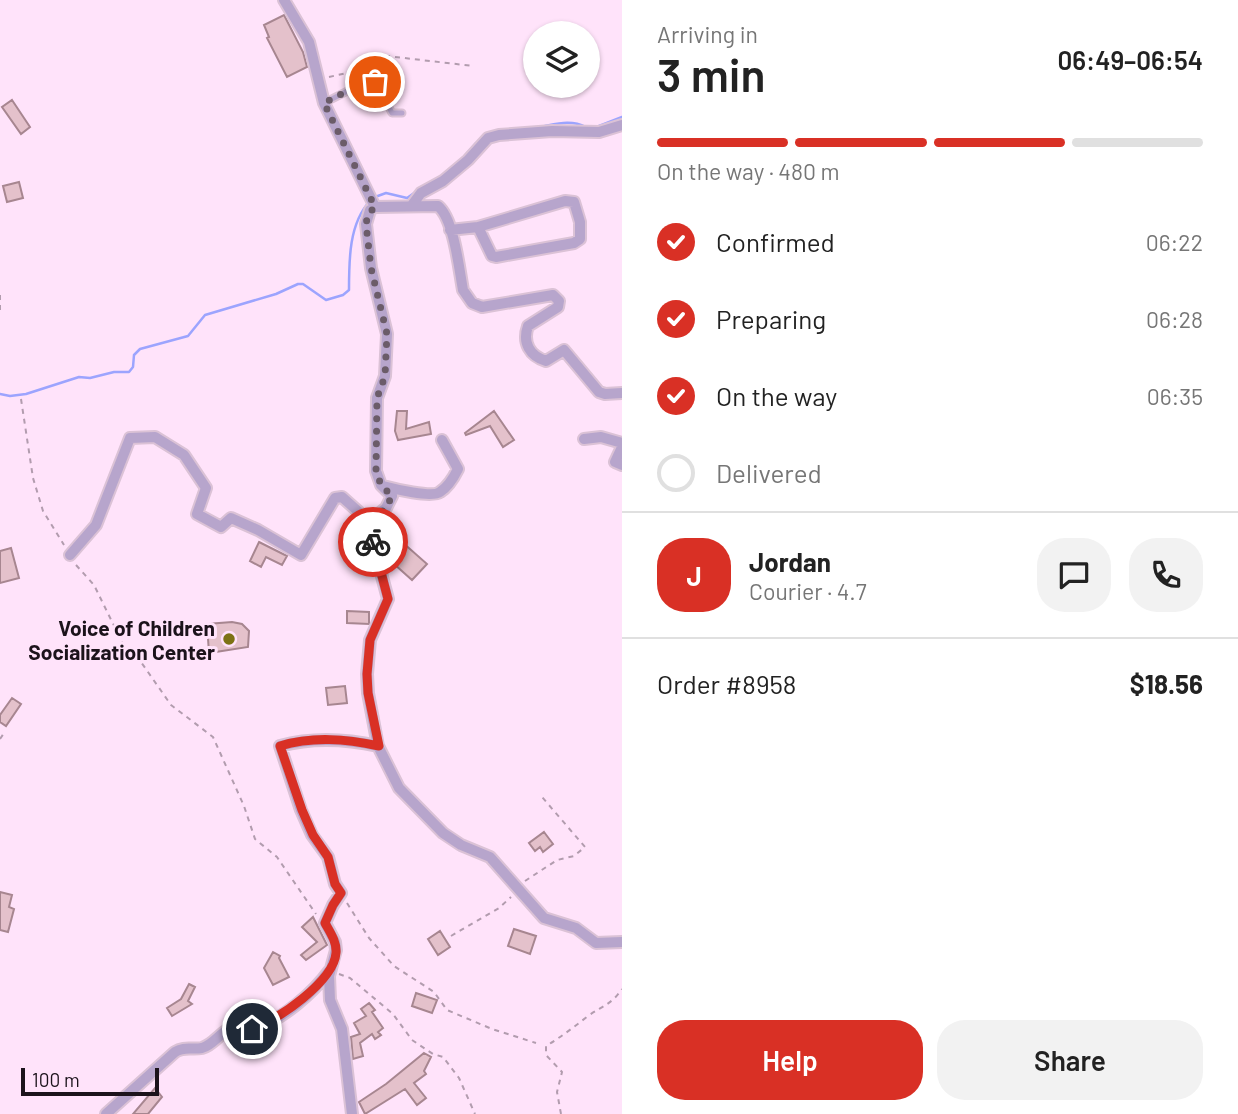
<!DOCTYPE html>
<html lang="en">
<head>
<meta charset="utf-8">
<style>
	:root { --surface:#fff; --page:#f2f2f2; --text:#222; --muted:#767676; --line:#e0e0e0; --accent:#d93025 }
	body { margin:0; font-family:Barlow,sans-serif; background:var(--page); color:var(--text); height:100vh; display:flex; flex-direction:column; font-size:26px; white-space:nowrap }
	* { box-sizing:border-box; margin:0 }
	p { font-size:23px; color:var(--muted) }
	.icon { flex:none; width:38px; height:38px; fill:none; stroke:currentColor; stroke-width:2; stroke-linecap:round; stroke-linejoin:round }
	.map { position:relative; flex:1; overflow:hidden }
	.drawer { display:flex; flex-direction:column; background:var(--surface); width:616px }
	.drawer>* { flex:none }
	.tools { position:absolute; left:523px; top:21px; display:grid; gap:14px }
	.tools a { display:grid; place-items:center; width:77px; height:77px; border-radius:50%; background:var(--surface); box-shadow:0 2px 5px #0004; font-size:35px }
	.scale { position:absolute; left:21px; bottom:18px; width:138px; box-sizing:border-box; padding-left:7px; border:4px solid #1c131b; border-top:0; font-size:19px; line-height:24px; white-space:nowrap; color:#1c131b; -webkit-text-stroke:5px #ffe3fa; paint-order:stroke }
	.pin { position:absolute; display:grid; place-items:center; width:60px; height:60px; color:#fff; margin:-30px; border:4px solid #fff; border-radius:50%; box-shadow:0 2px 7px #0007 }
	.courier { position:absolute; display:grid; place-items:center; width:70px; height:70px; margin:-35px; border:5px solid #d93025; border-radius:50%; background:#fff; color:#222; box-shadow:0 2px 9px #0007 }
	.headline em { font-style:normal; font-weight:600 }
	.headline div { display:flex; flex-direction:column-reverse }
	.headline { display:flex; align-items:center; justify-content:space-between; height:119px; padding:0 35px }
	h1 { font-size:46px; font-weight:600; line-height:52px }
	.bar { display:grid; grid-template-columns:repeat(4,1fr); gap:10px 7px; align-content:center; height:84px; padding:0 35px }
	.bar i { height:9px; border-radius:5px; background:var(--line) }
	.bar .active { background:var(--accent) }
	.bar p { grid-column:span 4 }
	.line { display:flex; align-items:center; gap:18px; padding:0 35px; border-top:2px solid var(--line) }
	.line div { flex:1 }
	.round { display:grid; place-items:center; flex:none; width:74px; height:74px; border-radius:28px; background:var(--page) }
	ol { padding:0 35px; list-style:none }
	li { display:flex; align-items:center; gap:21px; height:77px }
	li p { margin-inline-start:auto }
	li .icon { padding:7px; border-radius:50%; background:var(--accent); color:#fff; stroke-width:4 }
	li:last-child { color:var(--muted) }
	li i { width:38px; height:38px; border:4px solid var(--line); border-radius:50% }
	.primary-button { display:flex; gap:14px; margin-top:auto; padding:14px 35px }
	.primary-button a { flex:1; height:80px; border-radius:28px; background:var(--accent); color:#fff; font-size:28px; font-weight:600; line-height:80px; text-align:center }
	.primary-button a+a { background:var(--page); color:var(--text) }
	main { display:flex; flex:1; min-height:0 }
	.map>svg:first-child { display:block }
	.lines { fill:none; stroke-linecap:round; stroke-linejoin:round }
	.stream { stroke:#9ca4fe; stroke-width:2.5 }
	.building { fill:#e4c1cb; stroke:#a78690; stroke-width:2 }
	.lane-casing { stroke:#dbc2d6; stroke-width:9 }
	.street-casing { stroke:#dbc2d6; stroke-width:14 }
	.path { stroke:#b29cae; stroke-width:2; stroke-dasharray:5 5; stroke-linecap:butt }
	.lane { stroke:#b7a5cc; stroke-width:5 }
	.street { stroke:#b7a5cc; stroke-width:10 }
	.done { stroke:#6b5c69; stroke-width:7; stroke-dasharray:0 12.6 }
	.route { stroke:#d93025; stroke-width:9 }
	.poi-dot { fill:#7c7214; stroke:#ffe3fa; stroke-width:2.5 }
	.labels { text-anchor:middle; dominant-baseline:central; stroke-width:6; stroke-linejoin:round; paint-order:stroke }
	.poi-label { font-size:21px; font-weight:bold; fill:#1c131b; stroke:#ffe3fa; text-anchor:end }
</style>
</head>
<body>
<main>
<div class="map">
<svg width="622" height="1114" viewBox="0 0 622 1114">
	<rect width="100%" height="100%" fill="#ffe3fa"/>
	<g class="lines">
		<path class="stream" d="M545 126C560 123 572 120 586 127
			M599 126 622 117
			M462 159 476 143
			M375 197 386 193 407 198 417 191
			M0 394 10 396 26 394 79 377 90 378 114 372H129L133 367 134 355 140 349 188 336 205 315 276 294 298 284H303L326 300 343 295 349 290C349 260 349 223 370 201"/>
	</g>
	<path class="building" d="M284 15 303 52 307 67 287 77 267 38 269 37 264 25Z
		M12 100 30 127 21 134 2 107Z
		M19 182 23 198 7 202 3 186Z
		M397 411H407L406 429 429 422 431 434 398 440 395 431Z
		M494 411 514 440 503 447 490 426 466 435 465 433Z
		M393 534 427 564 412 580 384 555 382 546Z
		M259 542 287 556 282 565 266 557 261 567 250 561Z
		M11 548 19 578 0 583V551Z
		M347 611 369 612V624L347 623Z
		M232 622 242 624 249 631 248 647 209 653 207 624Z
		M345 686 347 703 328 705 326 688Z
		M12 698 21 704 6 726 0 722V715Z
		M544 832 553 844 543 852 540 847 535 851 529 843Z
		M0 892 12 895 9 907 14 909 8 932 0 930Z
		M313 917 327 945 306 960 301 955 317 942 302 927Z
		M514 929 536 936 530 954 508 946Z
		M440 931 450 947 438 955 428 939Z
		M273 952 280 956 279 958 289 977 273 985 264 968Z
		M189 984 195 987 188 1001 192 1004 172 1016 167 1008 181 999Z
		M416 993 437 1000 432 1013 412 1006Z
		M369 1003 375 1010 372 1012 383 1028 378 1032 381 1035 375 1039 372 1034 360 1043 363 1056 353 1059 351 1037 360 1034 354 1023 366 1016 361 1009Z
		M424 1053 431 1057 424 1071 426 1074 414 1083 426 1098 417 1105 405 1089 365 1114 359 1102 386 1084Z
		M155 1088 162 1097 148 1114H133Z"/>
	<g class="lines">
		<g class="lane-casing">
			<path id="lane" d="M324 103 363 83 375 81 392 113H402"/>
		</g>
		<g class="street-casing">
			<path id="street" d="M284 0 309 42 324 103 375 207
				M412 205 421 193 443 181 468 160 488 138 499 135 552 131 599 132 622 125
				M450 230 478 227 565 201 574 202 580 222V239L574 243 496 257 492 256 478 227
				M622 393 605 394 599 392 564 350 546 361C530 356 522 343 528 326L558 307 559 301 553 295 482 307 472 303 463 290C459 269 454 219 438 206L375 207 370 210 366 224 371 268 387 334 385 376 377 398 376 471 381 485 392 496 386 508 369 522V528L388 599 370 640 367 674 368 693 378 746 399 788 443 833 461 845 490 857 544 918 576 928 596 943 622 942
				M584 439 601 437 622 443
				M622 447 615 462 622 465
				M383 486C394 489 432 498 440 492 448 487 454 477 458 469L442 440
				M70 555 96 525 130 438 155 437 184 455 206 488 197 514 221 527 231 518 258 530 301 555 335 498 342 497 370 522
				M106 1114 175 1052C184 1046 192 1050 202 1048 213 1045 219 1034 229 1029 238 1025 247 1031 256 1028 283 1019 313 993 329 971
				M352 1114 342 1029 330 1000 329 976 336 950 335 942 325 923 333 905 341 893 335 884 328 857 312 835 301 810 280 746C313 737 346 739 378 746"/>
		</g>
		<path class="path" d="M329 77 351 72 387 56 473 66
			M0 295V311
			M21 399 33 478 43 511 64 545
			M76 565 94 585 123 644 141 662 171 705 213 737 244 806 255 839 277 857 316 914
			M0 739 4 733
			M525 881 557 860 574 856 585 847 542 797
			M347 903 369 938 394 966 434 992 447 1010 492 1029 536 1043
			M451 936 499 908 511 897
			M339 974 350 978 393 1014 412 1040 433 1054 443 1057 459 1078 475 1114
			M561 1114 557 1092 562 1072 546 1055V1046C561 1037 574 1027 588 1016 602 1006 611 1005 622 989"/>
		<use href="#lane" class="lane"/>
		<use href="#street" class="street"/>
	</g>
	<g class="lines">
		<path class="done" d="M373 542 369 522 386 508 392 496 381 485 376 471 377 398 385 376 387 334 371 268 366 224 368 214 375 207 324 103 363 83 375 82"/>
		<path class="route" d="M252 1029C277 1021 334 981 336 953 337 942 330 932 325 923L333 905 341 893 335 884 328 857 313 835 302 810 280 746C313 736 346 739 379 746L368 693 367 674 370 640 388 599 373 542"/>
	</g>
	<circle class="poi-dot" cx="229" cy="639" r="7"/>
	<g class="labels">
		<g class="poi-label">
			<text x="215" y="627">Voice of Children<tspan x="215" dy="24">Socialization Center</tspan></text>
		</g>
	</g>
</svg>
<div class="tools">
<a><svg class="icon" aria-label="layers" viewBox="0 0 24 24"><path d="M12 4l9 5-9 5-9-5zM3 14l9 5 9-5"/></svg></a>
</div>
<div class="scale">100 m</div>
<div class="pin" style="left:375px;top:82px;background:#ea580c"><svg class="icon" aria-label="bag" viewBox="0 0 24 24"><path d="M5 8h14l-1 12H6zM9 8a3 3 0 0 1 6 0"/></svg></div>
<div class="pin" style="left:252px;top:1029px;background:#1f2937"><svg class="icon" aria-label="home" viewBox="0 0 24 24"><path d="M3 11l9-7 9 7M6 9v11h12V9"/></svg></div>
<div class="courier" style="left:373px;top:542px"><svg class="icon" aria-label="bike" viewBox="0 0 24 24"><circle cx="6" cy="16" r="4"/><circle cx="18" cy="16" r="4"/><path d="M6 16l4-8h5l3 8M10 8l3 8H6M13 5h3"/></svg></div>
</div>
<section class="drawer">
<div class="headline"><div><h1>3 min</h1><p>Arriving in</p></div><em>06:49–06:54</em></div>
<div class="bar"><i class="active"></i><i class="active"></i><i class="active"></i><i></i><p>On the way · 480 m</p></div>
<ol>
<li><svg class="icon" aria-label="check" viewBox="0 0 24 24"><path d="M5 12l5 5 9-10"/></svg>Confirmed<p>06:22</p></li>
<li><svg class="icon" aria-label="check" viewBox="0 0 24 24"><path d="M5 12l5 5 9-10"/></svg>Preparing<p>06:28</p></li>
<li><svg class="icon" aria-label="check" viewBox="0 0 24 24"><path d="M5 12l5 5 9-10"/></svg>On the way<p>06:35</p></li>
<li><i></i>Delivered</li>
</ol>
<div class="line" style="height:126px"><b class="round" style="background:var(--accent);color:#fff">J</b><div><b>Jordan</b><p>Courier · 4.7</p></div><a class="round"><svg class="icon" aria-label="chat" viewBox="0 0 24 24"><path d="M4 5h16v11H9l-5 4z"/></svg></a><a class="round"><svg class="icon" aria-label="phone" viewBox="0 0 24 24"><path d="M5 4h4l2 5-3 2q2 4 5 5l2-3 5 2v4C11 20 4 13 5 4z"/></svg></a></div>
<div class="line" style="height:91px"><div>Order #8958</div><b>$18.56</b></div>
<div class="primary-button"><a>Help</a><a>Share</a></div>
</section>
</main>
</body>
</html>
